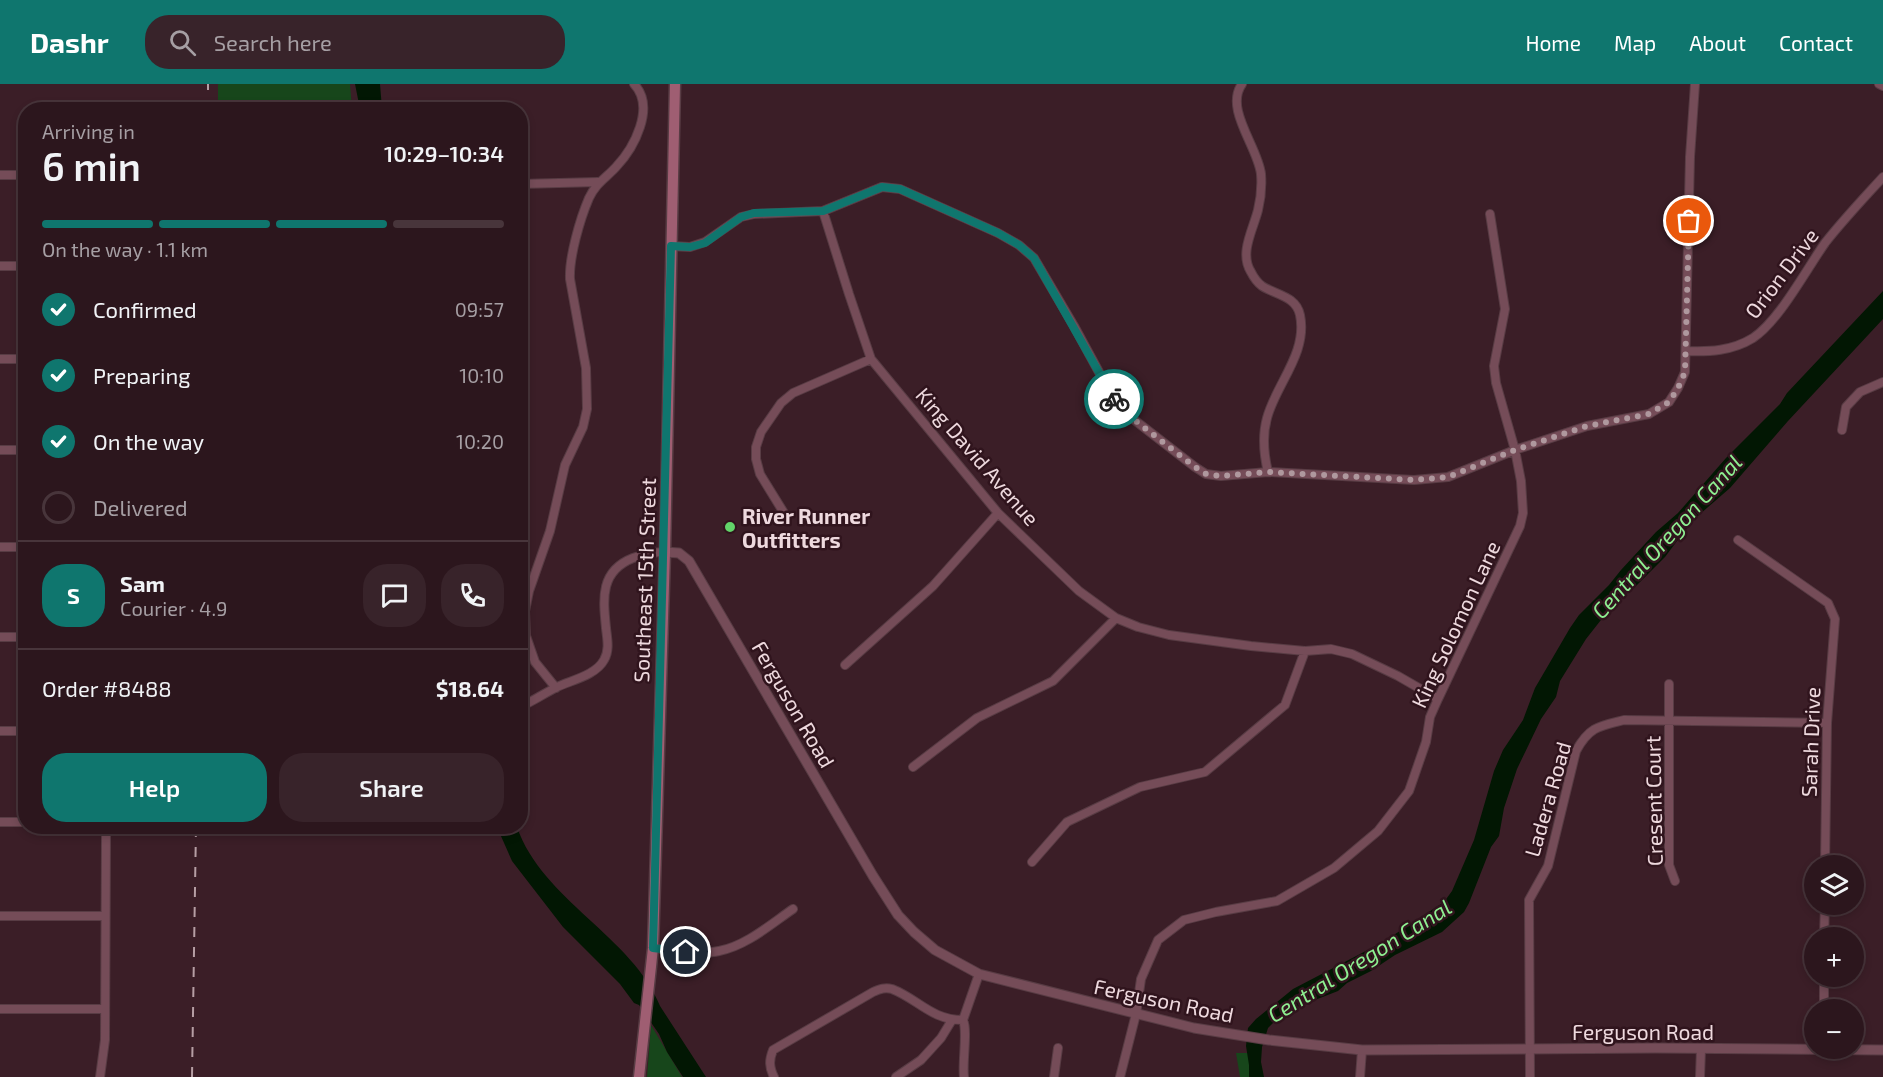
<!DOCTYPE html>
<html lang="en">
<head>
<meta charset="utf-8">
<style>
	:root { --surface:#2c161d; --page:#38232a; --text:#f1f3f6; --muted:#a69fa4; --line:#48353b; --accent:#0f766e }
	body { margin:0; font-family:"Exo 2",sans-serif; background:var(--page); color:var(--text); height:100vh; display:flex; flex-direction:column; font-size:22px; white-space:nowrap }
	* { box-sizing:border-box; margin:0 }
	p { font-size:20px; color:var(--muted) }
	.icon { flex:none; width:33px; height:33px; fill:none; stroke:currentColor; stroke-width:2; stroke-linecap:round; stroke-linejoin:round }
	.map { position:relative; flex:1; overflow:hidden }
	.panel { position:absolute; left:18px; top:18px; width:510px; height:732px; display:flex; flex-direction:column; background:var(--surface); border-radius:24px; box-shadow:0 3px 9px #0003,0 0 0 2px var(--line) }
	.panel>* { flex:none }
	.fabs { position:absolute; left:1804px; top:771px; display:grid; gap:12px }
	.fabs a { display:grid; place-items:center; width:60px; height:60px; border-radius:50%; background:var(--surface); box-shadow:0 3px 9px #0003,0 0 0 2px var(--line); font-size:30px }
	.pin { position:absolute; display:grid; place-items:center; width:51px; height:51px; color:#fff; margin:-26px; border:3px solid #fff; border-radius:50%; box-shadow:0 2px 6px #0007 }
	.courier { position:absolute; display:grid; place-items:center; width:60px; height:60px; margin:-30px; border:4px solid #0f766e; border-radius:50%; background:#fff; color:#222; box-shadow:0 2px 8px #0007 }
	.summary em { font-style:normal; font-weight:600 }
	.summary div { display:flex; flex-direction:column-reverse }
	.summary { display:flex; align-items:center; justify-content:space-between; height:102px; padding:0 24px }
	h1 { font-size:39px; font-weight:600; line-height:45px }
	.bar { display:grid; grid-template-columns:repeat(4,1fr); gap:9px 6px; align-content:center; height:72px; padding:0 24px }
	.bar i { height:8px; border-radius:4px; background:var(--line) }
	.bar .active { background:var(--accent) }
	.bar p { grid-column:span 4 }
	.line { display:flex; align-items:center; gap:15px; padding:0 24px; border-top:2px solid var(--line) }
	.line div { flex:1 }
	.round { display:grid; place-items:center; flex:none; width:63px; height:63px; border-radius:24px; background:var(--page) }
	ol { padding:0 24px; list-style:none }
	li { display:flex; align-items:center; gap:18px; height:66px }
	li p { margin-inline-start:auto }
	li .icon { padding:6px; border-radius:50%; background:var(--accent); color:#fff; stroke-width:4 }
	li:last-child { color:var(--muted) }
	li i { width:33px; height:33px; border:3px solid var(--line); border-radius:50% }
	.primary-button { display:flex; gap:12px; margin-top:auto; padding:12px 24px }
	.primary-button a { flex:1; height:69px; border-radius:24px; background:var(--accent); color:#fff; font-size:24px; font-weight:600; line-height:69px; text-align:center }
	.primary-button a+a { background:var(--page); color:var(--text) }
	header { display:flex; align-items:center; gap:36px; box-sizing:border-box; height:84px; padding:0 30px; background:var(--accent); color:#fff }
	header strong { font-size:28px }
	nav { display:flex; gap:33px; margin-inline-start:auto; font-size:21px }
	.search { width:420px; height:54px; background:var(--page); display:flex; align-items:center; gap:15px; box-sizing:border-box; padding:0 21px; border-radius:24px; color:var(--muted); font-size:22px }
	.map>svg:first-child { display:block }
	.green { fill:#17461b }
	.water { fill:#021703 }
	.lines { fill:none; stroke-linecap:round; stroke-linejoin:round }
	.minor-casing { stroke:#583c44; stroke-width:10 }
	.tertiary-casing { stroke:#583c44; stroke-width:11 }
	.secondary-casing { stroke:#583c44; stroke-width:13 }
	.minor { stroke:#754c58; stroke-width:8 }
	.tertiary { stroke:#754c58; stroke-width:9 }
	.secondary { stroke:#9f5e72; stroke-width:10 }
	.rail { stroke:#b69ea4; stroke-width:2; stroke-dasharray:10 10; stroke-linecap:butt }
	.done { stroke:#af989e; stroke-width:6; stroke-dasharray:0 10.8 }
	.route { stroke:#0f766e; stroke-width:8 }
	.poi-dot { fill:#62d469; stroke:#30141d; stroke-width:2 }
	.labels { text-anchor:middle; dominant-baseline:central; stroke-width:5; stroke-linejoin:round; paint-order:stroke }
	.street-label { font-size:21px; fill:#eed9de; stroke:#30141d }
	.poi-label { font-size:21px; font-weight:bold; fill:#eed9de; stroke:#30141d; text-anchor:start }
	.water-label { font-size:22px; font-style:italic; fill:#8eef91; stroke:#30141d }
</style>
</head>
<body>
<header>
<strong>Dashr</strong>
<div class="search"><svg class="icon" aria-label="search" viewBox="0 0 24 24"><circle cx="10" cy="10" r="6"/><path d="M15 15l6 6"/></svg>Search here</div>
<nav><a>Home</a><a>Map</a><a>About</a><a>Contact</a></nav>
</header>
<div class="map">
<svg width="1883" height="993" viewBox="0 0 1883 993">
	<rect width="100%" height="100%" fill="#3b1e27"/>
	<path class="green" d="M218 0H350L352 25H218Z
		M651 941 682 993H647Z
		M1236 969H1254L1258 993H1240Z"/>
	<path class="water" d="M355 0H380L382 25H360Z
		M1883 207V235L1788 337 1730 404 1692 437 1665 473 1635 503 1619 513 1586 555 1560 597 1556 613 1541 635 1517 685 1504 724 1499 752 1491 763 1469 819 1464 828 1442 848 1395 871 1371 887 1347 899 1338 907 1297 923 1274 938 1268 944 1262 963 1261 978 1264 993H1249V981L1246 962 1248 944 1256 935 1293 905 1383 858 1444 818 1452 807 1474 756 1494 687 1503 666 1523 636 1535 604 1570 544 1579 531 1609 501 1621 486 1656 448 1678 429 1726 374 1780 320 1787 309Z
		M497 743H517C542 816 633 853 660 922L706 993H683L667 968 659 950 639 921 634 919 620 900 563 843 512 777Z"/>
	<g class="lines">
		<g class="minor-casing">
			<path id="minor" d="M1242 0C1224 25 1258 63 1261 90 1262 103 1261 114 1258 126 1253 146 1239 169 1251 188 1253 192 1258 199 1262 202 1276 211 1296 212 1300 231 1308 269 1276 300 1267 334 1262 352 1264 371 1268 388
				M1879 0 1883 2
				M0 91H26
				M520 100 598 98
				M823 127 849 210 871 275 998 429 1079 507 1116 534 1138 543 1169 551 1251 562 1305 567 1331 565 1352 570 1398 592 1438 615
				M671 162 690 163 705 158 741 133 754 130 823 127 882 103 900 105 998 149 1019 161 1034 174 1074 242 1113 314 1128 331 1195 383 1206 390 1221 392 1268 388 1414 396 1448 393 1515 366 1587 342 1649 330 1669 318 1678 304 1685 288 1690 73 1695 0
				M0 182H26
				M1686 267C1709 268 1732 267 1753 254 1779 237 1806 186 1825 159 1843 136 1863 115 1883 93
				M0 275H26
				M1842 346 1846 323 1860 308 1883 298
				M0 366H26
				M784 429 760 390 756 375V363L761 348 781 319 793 309 871 275
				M1738 456 1828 519 1835 535 1827 639 1825 782
				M0 463H26
				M0 553H26
				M845 581 933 502 998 429
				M1669 600V781L1675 797
				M556 604 535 578 526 552 525 527 529 507 550 447 565 381 583 343 587 325 586 284 570 195C569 173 580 135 589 114 596 99 606 94 616 83 634 64 656 23 634 0
				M520 623C533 617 545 609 557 603 572 596 596 591 604 576 610 566 607 554 606 544 603 514 600 487 633 474 644 470 653 468 665 468
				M0 647H26
				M913 683 977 634 1053 597 1116 534
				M0 738H26
				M100 742 102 744 106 750 105 956 100 993
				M1032 778 1067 738 1140 703 1205 688 1285 621 1305 567
				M0 832H104
				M1824 854 1825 820
				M653 864C672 866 701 871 719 867 746 862 771 840 793 825
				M0 925H105
				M1824 926V892
				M774 993C769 983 769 976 773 966L873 908C880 905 885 903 892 905 918 915 931 936 963 936
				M896 993 921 976 941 954 952 936
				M964 993C962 978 968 947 963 936L979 890
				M1054 993 1058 964
				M1120 993 1136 930 1141 895 1158 856 1184 836 1216 828 1277 817 1334 784 1378 747 1409 707 1426 658 1430 633 1438 615 1520 442 1523 429 1521 397 1515 366 1496 299 1494 282 1505 225 1490 130
				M1360 993 1362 966
				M1530 993 1529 816 1548 782 1576 667C1589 643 1599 642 1624 636L1827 639
				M1700 993 1701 965"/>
		</g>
		<g class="tertiary-casing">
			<path id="tertiary" d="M665 468 679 469 689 477 873 792 898 831 914 848 935 866 979 890 1194 944 1269 956 1362 966 1656 964 1883 966"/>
		</g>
		<g class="secondary-casing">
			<path id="secondary" d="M639 993 653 864 665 468 675 0"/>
		</g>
		<use href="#minor" class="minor"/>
		<use href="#tertiary" class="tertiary"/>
		<use href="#secondary" class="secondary"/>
		<path class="rail" d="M208 26V0
			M192 993 196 742"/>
	</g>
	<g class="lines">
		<path class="done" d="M1114 315 1128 331 1195 383 1206 390 1221 392 1268 388 1414 396 1448 393 1515 366 1587 342 1649 330 1669 318 1678 304 1685 288 1689 137"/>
		<path class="route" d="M686 868 653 864 671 162 690 163 705 159 741 133 754 129 823 127 882 103 900 105 998 149 1019 161 1034 174 1114 315"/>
	</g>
	<circle class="poi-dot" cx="730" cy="443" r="6"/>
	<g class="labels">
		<g class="street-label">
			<text transform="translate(1781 189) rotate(-53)">Orion Drive</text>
			<text transform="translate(978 372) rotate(49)">King David Avenue</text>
			<text transform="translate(644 496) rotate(-88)">Southeast 15th Street</text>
			<text transform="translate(1455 540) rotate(-65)">King Solomon Lane</text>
			<text transform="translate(794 620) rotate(60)">Ferguson Road</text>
			<text transform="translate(1810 658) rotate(-88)">Sarah Drive</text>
			<text transform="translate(1547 715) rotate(-74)">Ladera Road</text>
			<text transform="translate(1653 717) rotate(-91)">Cresent Court</text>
			<text transform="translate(1164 916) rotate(12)">Ferguson Road</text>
			<text x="1643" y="947">Ferguson Road</text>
		</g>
		<g class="poi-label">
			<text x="742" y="431">River Runner<tspan x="742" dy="24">Outfitters</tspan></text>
		</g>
		<g class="water-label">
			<text transform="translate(1666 452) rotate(-48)">Central Oregon Canal</text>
			<text transform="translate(1359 876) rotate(-32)">Central Oregon Canal</text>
		</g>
	</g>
</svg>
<div class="fabs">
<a><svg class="icon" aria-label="layers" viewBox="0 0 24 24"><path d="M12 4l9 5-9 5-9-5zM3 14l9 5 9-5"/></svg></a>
<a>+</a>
<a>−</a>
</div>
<div class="pin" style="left:1689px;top:137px;background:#ea580c"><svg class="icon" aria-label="bag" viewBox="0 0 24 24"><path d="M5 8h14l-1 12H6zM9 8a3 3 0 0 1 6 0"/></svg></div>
<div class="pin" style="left:686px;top:868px;background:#1f2937"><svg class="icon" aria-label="home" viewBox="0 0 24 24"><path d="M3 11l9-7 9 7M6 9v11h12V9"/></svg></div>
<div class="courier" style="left:1114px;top:315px"><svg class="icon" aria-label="bike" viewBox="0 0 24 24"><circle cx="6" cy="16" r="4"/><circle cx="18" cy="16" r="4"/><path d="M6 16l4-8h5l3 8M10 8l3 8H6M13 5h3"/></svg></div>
<section class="panel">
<div class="summary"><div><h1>6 min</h1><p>Arriving in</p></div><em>10:29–10:34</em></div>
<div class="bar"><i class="active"></i><i class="active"></i><i class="active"></i><i></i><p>On the way · 1.1 km</p></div>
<ol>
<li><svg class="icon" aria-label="check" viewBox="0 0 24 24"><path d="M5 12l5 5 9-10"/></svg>Confirmed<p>09:57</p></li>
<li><svg class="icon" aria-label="check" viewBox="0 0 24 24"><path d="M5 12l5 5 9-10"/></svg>Preparing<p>10:10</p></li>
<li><svg class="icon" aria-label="check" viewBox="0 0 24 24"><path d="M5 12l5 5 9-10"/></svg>On the way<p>10:20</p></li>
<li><i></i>Delivered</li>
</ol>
<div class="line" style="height:108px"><b class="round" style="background:var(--accent);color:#fff">S</b><div><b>Sam</b><p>Courier · 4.9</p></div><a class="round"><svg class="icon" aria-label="chat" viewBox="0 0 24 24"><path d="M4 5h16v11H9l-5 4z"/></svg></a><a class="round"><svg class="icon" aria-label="phone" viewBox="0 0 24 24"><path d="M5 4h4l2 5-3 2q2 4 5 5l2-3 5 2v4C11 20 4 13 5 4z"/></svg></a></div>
<div class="line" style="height:78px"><div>Order #8488</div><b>$18.64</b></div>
<div class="primary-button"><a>Help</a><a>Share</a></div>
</section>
</div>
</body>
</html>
